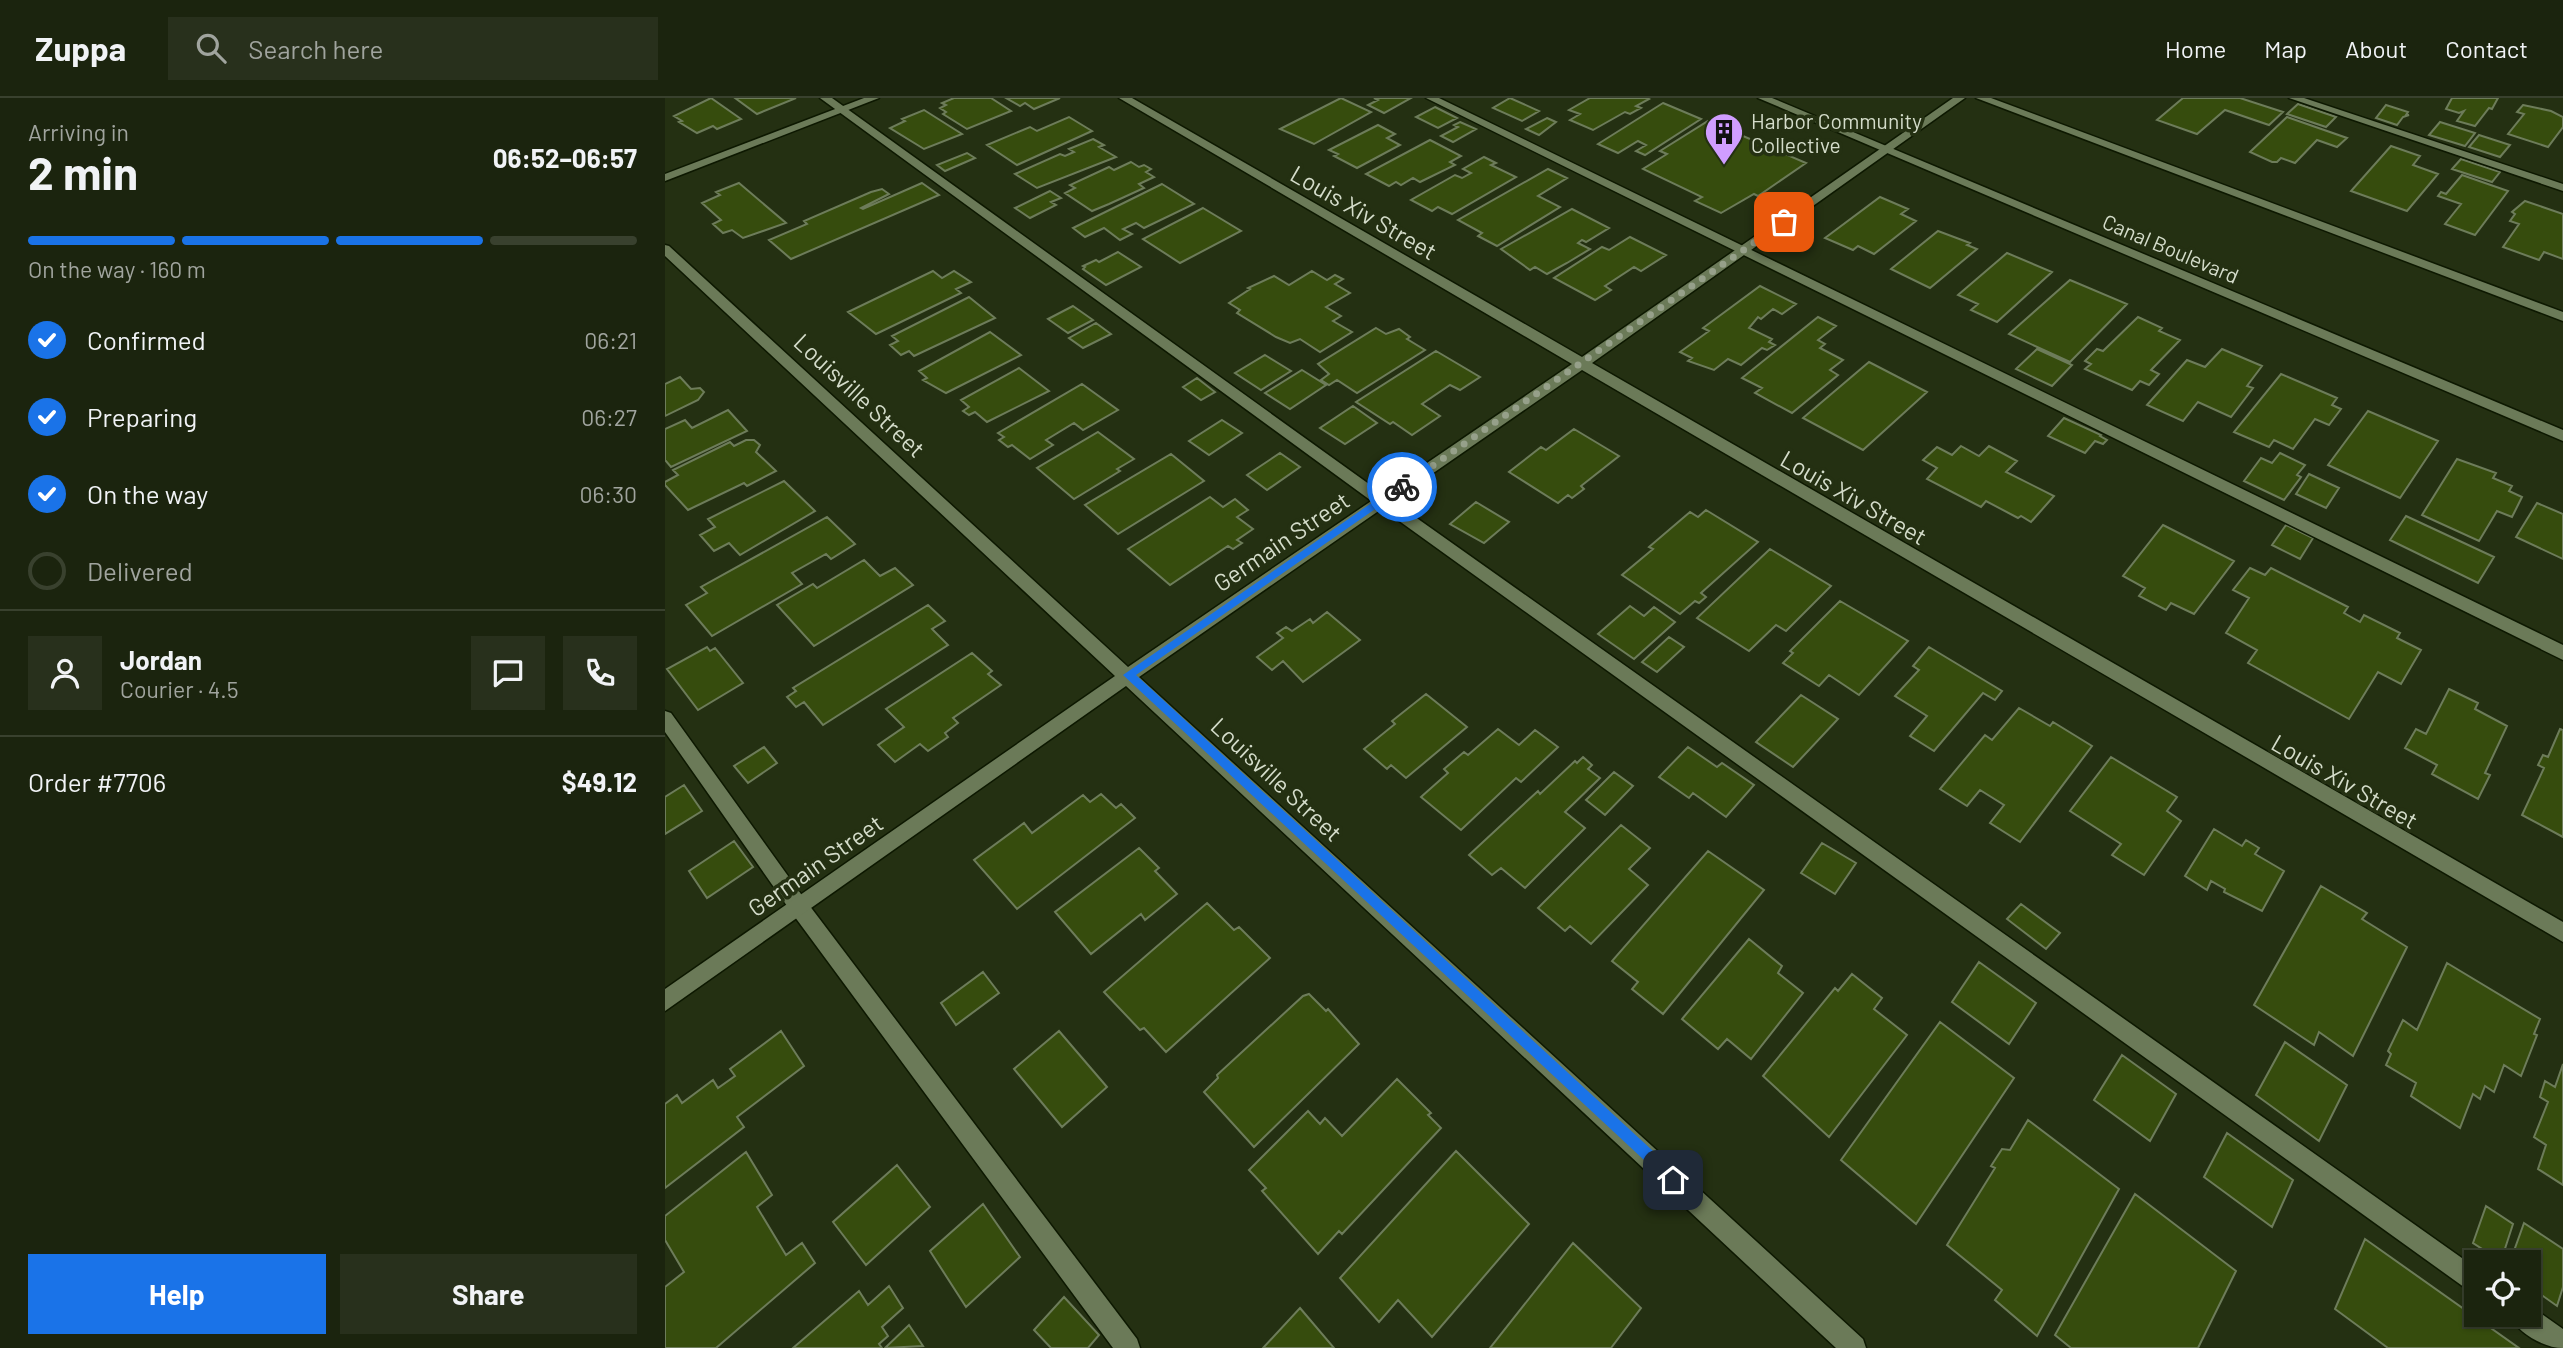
<!DOCTYPE html>
<html lang="en">
<head>
<meta charset="utf-8">
<style>
	:root { --surface:#1b240e; --page:#28301c; --text:#f1f3f6; --muted:#a0a49e; --line:#39412e; --accent:#1a73e8 }
	body { margin:0; font-family:Barlow,sans-serif; background:var(--page); color:var(--text); height:100vh; display:flex; flex-direction:column; font-size:26px; white-space:nowrap }
	* { box-sizing:border-box; margin:0 }
	p { font-size:23px; color:var(--muted) }
	.icon { flex:none; width:38px; height:38px; fill:none; stroke:currentColor; stroke-width:2; stroke-linecap:round; stroke-linejoin:round }
	.map { position:relative; flex:1; overflow:hidden }
	.panel { display:flex; flex-direction:column; background:var(--surface); width:665px }
	.panel>* { flex:none }
	.buttons { position:absolute; left:1799px; top:1152px; display:grid; gap:14px }
	.buttons a { display:grid; place-items:center; width:77px; height:77px; border-radius:0px; background:var(--surface); box-shadow:0 2px 5px #0004,0 0 0 2px var(--line); font-size:35px }
	.pin { position:absolute; display:grid; place-items:center; width:60px; height:60px; color:#fff; margin:-30px; border-radius:14px; box-shadow:0 4px 10px #0006 }
	.courier { position:absolute; display:grid; place-items:center; width:70px; height:70px; margin:-35px; border:5px solid #1a73e8; border-radius:50%; background:#fff; color:#222; box-shadow:0 2px 9px #0007 }
	.headline em { font-style:normal; font-weight:700 }
	.headline div { display:flex; flex-direction:column-reverse }
	.headline { display:flex; align-items:center; justify-content:space-between; height:119px; padding:0 28px }
	h1 { font-size:46px; font-weight:700; line-height:52px }
	.bar { display:grid; grid-template-columns:repeat(4,1fr); gap:10px 7px; align-content:center; height:84px; padding:0 28px }
	.bar i { height:9px; border-radius:5px; background:var(--line) }
	.bar .current { background:var(--accent) }
	.bar p { grid-column:span 4 }
	.line { display:flex; align-items:center; gap:18px; padding:0 28px; border-top:2px solid var(--line) }
	.line div { flex:1 }
	.round { display:grid; place-items:center; flex:none; width:74px; height:74px; border-radius:0px; background:var(--page) }
	ol { padding:0 28px; list-style:none }
	li { display:flex; align-items:center; gap:21px; height:77px }
	li p { margin-inline-start:auto }
	li .icon { padding:7px; border-radius:50%; background:var(--accent); color:#fff; stroke-width:4 }
	li:last-child { color:var(--muted) }
	li i { width:38px; height:38px; border:4px solid var(--line); border-radius:50% }
	.action { display:flex; gap:14px; margin-top:auto; padding:14px 28px }
	.action a { flex:1; height:80px; border-radius:0px; background:var(--accent); color:#fff; font-size:28px; font-weight:700; line-height:80px; text-align:center }
	.action a+a { background:var(--page); color:var(--text) }
	header { display:flex; align-items:center; gap:42px; box-sizing:border-box; height:98px; padding:0 35px; background:var(--surface); border-bottom:2px solid var(--line) }
	header strong { font-size:33px }
	nav { display:flex; gap:38px; margin-inline-start:auto; font-size:24px }
	.search { width:490px; height:63px; background:var(--page); display:flex; align-items:center; gap:18px; box-sizing:border-box; padding:0 24px; border-radius:0px; color:var(--muted); font-size:26px }
	main { display:flex; flex:1; min-height:0 }
	.map>svg:first-child { display:block }
	.building { fill:#364c0d; stroke:#6d7c5a; stroke-width:2 }
	.lines { fill:none; stroke-linecap:round; stroke-linejoin:round }
	.lane-casing { stroke:#0d1800; stroke-width:3 }
	.street-casing { stroke:#0d1800; stroke-width:3 }
	.secondary-casing { stroke:#0d1800; stroke-width:3 }
	.lane { fill:#6b7a58; fill-rule:evenodd }
	.street { fill:#6b7a58; fill-rule:evenodd }
	.secondary { fill:#6b7a58; fill-rule:evenodd }
	.route { fill:#1a73e8 }
	.done { stroke:#96a08a; stroke-width:7; stroke-dasharray:0 12.6 }
	.labels { text-anchor:middle; dominant-baseline:central; stroke-width:7; stroke-linejoin:round; paint-order:stroke }
	.far-poi-label { font-size:21px; fill:#d4dcca; stroke:#243012; text-anchor:start }
	.far-street-label { font-size:21px; fill:#d4dcca; stroke:#243012 }
	.street-label { font-size:24px; fill:#d4dcca; stroke:#243012 }
</style>
</head>
<body>
<header>
<strong>Zuppa</strong>
<div class="search"><svg class="icon" aria-label="search" viewBox="0 0 24 24"><circle cx="10" cy="10" r="6"/><path d="M15 15l6 6"/></svg>Search here</div>
<nav><a>Home</a><a>Map</a><a>About</a><a>Contact</a></nav>
</header>
<main>
<section class="panel">
<div class="headline"><div><h1>2 min</h1><p>Arriving in</p></div><em>06:52–06:57</em></div>
<div class="bar"><i class="current"></i><i class="current"></i><i class="current"></i><i></i><p>On the way · 160 m</p></div>
<ol>
<li><svg class="icon" aria-label="check" viewBox="0 0 24 24"><path d="M5 12l5 5 9-10"/></svg>Confirmed<p>06:21</p></li>
<li><svg class="icon" aria-label="check" viewBox="0 0 24 24"><path d="M5 12l5 5 9-10"/></svg>Preparing<p>06:27</p></li>
<li><svg class="icon" aria-label="check" viewBox="0 0 24 24"><path d="M5 12l5 5 9-10"/></svg>On the way<p>06:30</p></li>
<li><i></i>Delivered</li>
</ol>
<div class="line" style="height:126px"><a class="round"><svg class="icon" aria-label="person" viewBox="0 0 24 24"><circle cx="12" cy="8" r="4"/><path d="M4 21q1-7 8-7t8 7"/></svg></a><div><b>Jordan</b><p>Courier · 4.5</p></div><a class="round"><svg class="icon" aria-label="chat" viewBox="0 0 24 24"><path d="M4 5h16v11H9l-5 4z"/></svg></a><a class="round"><svg class="icon" aria-label="phone" viewBox="0 0 24 24"><path d="M5 4h4l2 5-3 2q2 4 5 5l2-3 5 2v4C11 20 4 13 5 4z"/></svg></a></div>
<div class="line" style="height:91px"><div>Order #7706</div><b>$49.12</b></div>
<div class="action"><a>Help</a><a>Share</a></div>
</section>
<div class="map">
<svg width="1898" height="1250" viewBox="0 0 1898 1250">
	<rect width="100%" height="100%" fill="#243012"/>
	<path class="building" d="M46 0 76 21 52 31 48 28 32 35 14 24 17 23 9 18Z
		M70 0H131L92 16Z
		M289 0H326L346 13 302 31 278 16 281 14 275 10 281 7 277 5Z
		M341 0H395L369 11 360 5 355 8Z
		M676 0 706 14 649 46 615 31Z
		M709 0H746L719 15 703 7 713 2Z
		M845 0 874 13 857 23 828 10Z
		M925 0H982L984 1 971 8 976 10 965 16 960 14 928 32 905 22 915 16 904 12Z
		M1518 0H1575L1618 14 1604 27 1560 12 1532 36 1492 22Z
		M1787 0H1833L1827 11 1824 10 1810 28 1792 23 1799 13 1794 15 1781 11Z
		M998 5 1036 21 980 57 971 53 981 47 973 43 953 55 933 46Z
		M1633 6 1671 19 1661 29 1622 16Z
		M1721 7 1743 14 1741 17H1744L1738 19 1732 27 1711 20Z
		M1858 7 1886 13 1898 19V29L1883 49 1843 36 1859 16 1852 14Z
		M770 9 792 20 773 30 751 19Z
		M259 12 297 36 259 51 225 30 240 23 237 21Z
		M404 19 427 33 352 67 322 47 365 29 372 33Z
		M1622 19 1682 40 1672 49 1652 42 1630 65 1616 60 1612 64H1607L1585 54Z
		M882 20 891 24 874 37 861 31Z
		M1043 23 1141 65 1093 98 1089 96 1056 115 1030 103 1037 99 978 71 1002 56 995 53Z
		M795 24 811 31 788 44 776 38 793 29 789 27Z
		M1775 24 1810 35 1800 48 1764 37Z
		M713 27 730 36 722 40 735 47 692 70 669 58 673 56 664 52Z
		M1814 37 1845 47 1835 59 1804 49Z
		M428 41 439 47 434 49 451 59 372 90 350 76 395 56 400 58 409 54 404 51Z
		M765 42 796 58 785 64 790 67 755 84 748 80 736 87 731 84 724 88 701 76Z
		M1726 48 1755 58 1748 67 1773 76 1742 113 1686 93Z
		M302 55 310 60 280 73 272 67Z
		M819 59 831 65 826 67 851 79 787 116 773 109 767 113 746 102 790 77 797 80 806 75 798 71Z
		M1796 61 1835 74 1827 84 1787 71Z
		M466 64 474 69 479 67 486 71 481 74 489 79 474 86 479 90 444 106 427 113 400 95 410 90 405 87 444 69 449 72Z
		M883 71 902 80 873 98 895 109 832 148 813 138 817 135 793 122Z
		M1797 77 1843 93 1810 137 1780 126 1796 106 1773 98 1776 94 1781 96Z
		M74 85 121 125 78 140 67 132 58 135 48 126 56 122 37 105 55 97 51 94Z
		M257 85 274 97 126 161 104 142 142 126 139 123 206 94 217 91 224 96 196 110 198 111Z
		M497 86 529 106 479 130 471 125 458 131 467 136 455 142 439 130 420 139 408 130Z
		M385 93 396 100 386 104 391 107 365 120 350 110Z
		M1215 99 1243 111 1236 116 1251 123 1209 156 1193 148 1188 152 1160 140Z
		M1860 103 1898 116V161L1879 154 1874 162 1838 149 1854 126 1845 123 1850 116 1847 114Z
		M538 110 576 133 515 165 478 141Z
		M907 111 944 130 921 144 917 142 913 145 925 151 902 165 882 176 870 169 865 172 836 151Z
		M1273 133 1305 145 1302 147 1312 151 1265 190 1226 171Z
		M965 139 1001 157 976 173 969 169 940 188 946 192 930 202 889 180 937 149 944 152Z
		M453 154 476 169 441 187 418 171 420 169 418 168 431 162 434 164Z
		M1342 155 1387 174 1332 224 1306 212 1313 206 1293 197Z
		M268 173 277 180 289 173 306 184 291 191 296 195 211 236 183 214Z
		M647 173 662 182 670 177 678 181 670 186 685 195 661 209 676 218 668 223 687 234 655 254 635 241 625 245 611 239 572 215 575 212 564 205 585 191 583 190 609 178 624 187Z
		M1405 182 1462 206 1405 264 1344 236Z
		M1095 188 1131 206 1117 216 1108 211 1096 221 1093 219 1084 230 1107 241 1104 244 1110 247 1102 252 1097 250 1076 267 1063 261 1049 272 1023 263 1027 260 1015 254 1044 233 1038 230Z
		M304 199 330 220 249 258 244 253 236 257 225 247 233 243 227 238Z
		M408 208 428 222 403 235 383 221Z
		M1153 219 1171 228 1153 242 1160 246 1155 250 1178 262 1165 272 1173 277 1127 315 1090 295 1097 290 1077 280Z
		M1473 219 1497 230 1494 233 1515 242 1486 272 1494 276 1484 287 1475 283 1467 292 1420 271 1426 266 1420 263 1432 251 1438 253Z
		M431 225 446 236 418 250 404 240Z
		M711 230 721 236 734 231 745 239 742 241 760 252 692 295 672 282 664 287 656 282 664 276 653 266Z
		M325 234 356 257 281 295 258 282 262 280 254 273Z
		M1372 251 1407 267 1387 288 1351 271Z
		M1557 251 1597 268 1582 288 1588 290 1566 319 1533 304 1518 323 1482 307 1522 262 1540 269Z
		M771 253 815 279 795 292 785 287 757 306 775 318 747 337 728 324 725 326 691 304Z
		M600 257 626 273 596 292 570 275Z
		M1204 264 1262 294 1198 352 1138 320Z
		M354 270 384 293 322 324 310 314 304 317 298 313 304 309 296 302Z
		M637 272 661 287 625 311 600 295Z
		M1616 276 1672 300 1667 307 1676 311 1664 327 1650 321 1628 351 1609 342 1604 349 1569 334Z
		M15 279 26 291 35 290 39 294 33 302 0 318V286Z
		M532 280 550 294 536 302 518 289Z
		M417 286 453 312 418 332 409 325 381 342 388 347 365 361 347 347 343 349 334 342 339 339 333 335Z
		M688 308 712 325 680 346 655 330Z
		M63 312 82 333 6 369 0 362V331L20 322 27 330Z
		M1703 313 1773 343 1735 400 1663 367Z
		M1399 320 1436 337 1435 338 1442 342 1438 346 1430 343 1420 355 1383 338Z
		M557 322 577 335 544 357 524 343Z
		M909 331 954 358 916 388 919 391 907 400 903 397 893 405 844 374 876 349 881 352Z
		M433 334 469 361 452 371 455 373 409 401 372 370Z
		M81 342H89L95 347 91 354 111 373 82 388 79 385 23 412 0 387V384L13 377 8 372 65 344 69 348Z
		M1296 348 1314 358 1324 348 1352 363 1341 374 1389 398 1366 424 1356 418 1353 420 1321 403 1316 409 1262 381 1272 370 1258 362 1272 349 1287 357Z
		M615 355 635 369 602 392 582 377Z
		M1615 355 1640 367 1632 377 1636 379 1619 402 1579 383 1596 360 1607 365Z
		M506 356 539 383 453 436 420 407Z
		M1792 361 1831 375 1828 380 1847 388 1844 393 1857 399 1847 419 1832 413 1814 443 1757 417Z
		M1644 376 1674 390 1661 410 1631 396Z
		M119 383 150 413 75 457 64 445 49 453 35 437 50 429 43 421Z
		M545 399 558 409 570 401 583 412 572 419 588 431 572 442 577 445 568 451 563 448 505 487 463 451Z
		M811 404 844 424 819 445 785 426Z
		M1872 405 1898 416V461L1851 439Z
		M1041 412 1093 444 1036 495 1041 499 1034 505 1030 503 1015 516 957 477 988 451 984 449 1025 414 1033 419Z
		M1741 418 1829 459 1813 485 1725 442Z
		M162 419 190 446 166 461 161 456 127 475 137 486 47 538 21 507 42 495 36 489Z
		M1498 427 1569 463 1529 516 1506 505 1501 512 1474 498 1480 490 1458 478Z
		M1621 427 1648 440 1635 461 1607 447Z
		M1105 451 1166 488 1121 533 1111 527 1084 553 1032 520Z
		M199 462 215 478 230 470 248 487 149 548 112 507 148 486 152 490Z
		M1585 470 1600 477 1606 470 1683 509 1679 515 1695 524 1699 517 1735 535 1732 540 1756 552 1736 586 1713 574 1684 621 1583 565 1592 552 1561 535 1584 500 1568 492Z
		M1175 503 1243 543 1194 597 1164 577 1154 588 1118 565 1128 555 1125 553Z
		M263 507 280 523 267 531 283 547 158 627 139 604 131 609 122 599 131 593 128 590Z
		M965 508 979 518 989 509 1010 524 969 561 933 536Z
		M662 514 695 542 638 584 618 563 607 572 592 559 618 540 612 535 621 529 627 533 645 521 648 525Z
		M1004 539 1019 549 992 574 977 564Z
		M42 549 45 553 50 550 78 585 33 612 2 571Z
		M1264 549 1337 593 1330 602 1318 595 1269 653 1245 638 1262 618 1230 598 1254 572 1248 568Z
		M307 555 327 573 323 576 336 587 288 620 293 625 280 635 283 639 263 653 255 646 230 664 213 647 239 629 221 611Z
		M1784 591 1813 605 1810 611 1842 628 1820 675 1825 677 1813 701 1767 676 1772 667 1740 650 1751 631 1761 636Z
		M761 596 802 629 741 680 726 667 722 671 699 651 730 626 727 623Z
		M1136 597 1173 621 1128 669 1091 644Z
		M1354 610 1385 628 1388 624 1427 648 1355 744 1325 725 1339 707 1315 692 1302 708 1275 691 1320 637 1327 642Z
		M833 631 854 647 870 632 893 649 856 684 851 680 796 732 756 699 783 675 779 671 799 654 803 657Z
		M1895 631 1898 632V739L1857 717 1879 670 1873 667 1878 657 1883 659Z
		M99 649 112 665 83 685 69 668Z
		M1023 649 1052 669 1057 665 1089 687 1061 719 1028 695 1024 700 994 679Z
		M918 659 927 667 923 671 935 680 900 714 920 730 860 790 836 770 827 777 804 757 873 693 875 696 910 663 912 665Z
		M1446 659 1512 699 1502 713 1516 723 1479 777 1447 757 1456 746 1405 713Z
		M949 674 968 688 940 717 921 702Z
		M19 687 37 713 0 736V699Z
		M436 696 451 710 456 706 470 720 352 811 309 762 359 725 367 735 418 697 425 704Z
		M956 727 985 750 964 771 983 787 926 846 905 828 900 833 873 810Z
		M1549 731 1577 748 1581 742 1594 750 1590 756 1619 773 1597 813 1559 794 1560 791 1546 783 1542 792 1520 778Z
		M69 743 88 769 42 800 24 773Z
		M1157 745 1191 765 1170 796 1136 775Z
		M474 750 494 770 490 773 512 796 480 822 476 816 426 856 390 814Z
		M1043 753 1099 792 998 916 967 891 973 884 947 863Z
		M1656 788 1702 815 1697 821 1742 849 1688 958 1654 934 1649 947 1589 907Z
		M542 805 569 832 574 829 605 860 501 954 479 930 475 932 439 894Z
		M1356 806 1395 835 1381 851 1342 821Z
		M1084 841 1117 868 1113 875 1138 895 1086 961 1062 941 1053 951 1017 921Z
		M1314 864 1371 905 1344 946 1287 904Z
		M1782 865 1875 921 1869 936 1872 937 1856 978 1839 967 1829 994 1820 988 1815 1001 1808 996 1795 1030 1746 998 1751 985 1721 967 1726 956 1723 953 1738 922 1752 932Z
		M318 874 334 895 291 927 276 905Z
		M1187 876 1217 900 1209 911 1242 937 1164 1039 1098 978 1170 890 1173 893Z
		M644 896 661 913 663 911 694 946 589 1049 539 994 553 980 552 977 638 898Z
		M1275 924 1349 980 1251 1126 1176 1062Z
		M116 933 139 968 72 1019 79 1029 0 1090V1006L12 997 17 1005 48 982 53 990 70 978 65 971Z
		M394 933 442 989 397 1029 349 971Z
		M1620 944 1682 987 1654 1043 1591 997Z
		M1457 957 1511 996 1485 1043 1429 1002Z
		M1898 966V1087L1873 1071 1881 1047 1869 1039 1883 1004 1875 999 1880 983 1890 989Z
		M732 981 766 1015 763 1017 776 1030 677 1136 674 1133 653 1156 597 1093 601 1090 584 1072 643 1013 655 1026 660 1020 677 1038Z
		M1363 1022 1454 1091 1372 1238 1330 1202 1337 1192 1282 1147 1330 1070 1326 1068 1337 1051 1345 1052Z
		M1562 1035 1628 1082 1607 1129 1539 1079Z
		M791 1053 864 1126 767 1239 733 1202 714 1224 675 1180Z
		M81 1054 107 1097 92 1109 121 1157 137 1145 150 1165 51 1250H0V1189L19 1174 0 1142V1118Z
		M232 1067 265 1109 201 1167 168 1124Z
		M1470 1096 1571 1173 1533 1250H1406L1390 1237Z
		M318 1106 355 1159 301 1209 265 1153Z
		M1821 1108 1848 1126 1836 1163 1808 1145Z
		M1859 1125 1898 1151V1189L1892 1208 1864 1188V1164H1845Z
		M1700 1141 1854 1250H1723L1670 1211Z
		M908 1145 976 1210 946 1250H825Z
		M224 1188 238 1210 217 1229 223 1238 214 1246 217 1250H128L194 1193 203 1207Z
		M399 1199 434 1237 423 1250H386L369 1232Z
		M635 1210 669 1250H598Z
		M244 1227 258 1248 220 1250Z"/>
	<g class="lines">
		<g class="lane-casing">
			<path id="lane" d="M155 0H167L722 399 1811 1170V1196L1803 1192 712 407Z
				M761 0H774L1898 547V562Z
				M1624 0H1639L1898 86V93Z
				M0 613 6 615 141 803 472 1241 475 1250H448L127 815 0 634Z
				M1864 1207 1898 1231V1250C1879 1250 1852 1235 1844 1216H1864Z"/>
		</g>
		<g class="street-casing">
			<path id="street" d="M199 0H214L0 83V76Z
				M454 0H467L917 259 1288 0H1300L927 265 1898 824V844L917 272 474 579 1198 1241 1201 1250H1171L461 588 0 913V891L450 578 0 158V147L4 148 463 569 907 266Z"/>
		</g>
		<g class="secondary-casing">
			<path id="secondary" d="M1093 0H1107L1898 332V343Z
				M1311 0H1326L1898 214V223Z"/>
		</g>
		<use href="#lane" class="lane"/>
		<use href="#street" class="street"/>
		<use href="#secondary" class="secondary"/>
	</g>
	<path class="route" d="M734 386 742 389 471 577 1013 1076 1015 1082 1013 1087 1008 1089 458 577Z"/>
	<g class="lines">
		<path class="done" d="M737 389 1119 124"/>
	</g>
	<defs>
		<g id="building-pin" transform="scale(2.0125)"><path d="M0 17L-7.5 6A9.5 9.5 0 1 1 7.5 6Z" fill="#d09dff" stroke="#243012"/><path d="M-4-6H4V6H1V3H-1V6H-4ZM-2.5-4.3h1.7v1.8h-1.7ZM.8-4.3h1.7v1.8H.8ZM-2.5-1h1.7V.8h-1.7ZM.8-1h1.7V.8H.8Z" fill="#111"/></g>
	</defs>
	<g fill-rule="evenodd">
		<use href="#building-pin" x="1059" y="34"/>
	</g>
	<g class="labels">
		<g class="far-poi-label">
			<text x="1086" y="22">Harbor Community<tspan x="1086" dy="24">Collective</tspan></text>
		</g>
		<g class="far-street-label">
			<text transform="translate(1506 150) rotate(23)">Canal Boulevard</text>
		</g>
		<g class="street-label">
			<text transform="translate(699 114) rotate(30)">Louis Xiv Street</text>
			<text transform="translate(195 297) rotate(43)">Louisville Street</text>
			<text transform="translate(1189 399) rotate(30)">Louis Xiv Street</text>
			<text transform="translate(616 443) rotate(-34)">Germain Street</text>
			<text transform="translate(612 681) rotate(43)">Louisville Street</text>
			<text transform="translate(1680 683) rotate(30)">Louis Xiv Street</text>
			<text transform="translate(150 767) rotate(-35)">Germain Street</text>
		</g>
	</g>
</svg>
<div class="buttons">
<a><svg class="icon" aria-label="locate" viewBox="0 0 24 24"><circle cx="12" cy="12" r="6"/><path d="M12 2v4M12 18v4M2 12h4M18 12h4"/></svg></a>
</div>
<div class="pin" style="left:1119px;top:124px;background:#ea580c"><svg class="icon" aria-label="bag" viewBox="0 0 24 24"><path d="M5 8h14l-1 12H6zM9 8a3 3 0 0 1 6 0"/></svg></div>
<div class="pin" style="left:1008px;top:1082px;background:#1f2937"><svg class="icon" aria-label="home" viewBox="0 0 24 24"><path d="M3 11l9-7 9 7M6 9v11h12V9"/></svg></div>
<div class="courier" style="left:737px;top:389px"><svg class="icon" aria-label="bike" viewBox="0 0 24 24"><circle cx="6" cy="16" r="4"/><circle cx="18" cy="16" r="4"/><path d="M6 16l4-8h5l3 8M10 8l3 8H6M13 5h3"/></svg></div>
</div>
</main>
</body>
</html>
